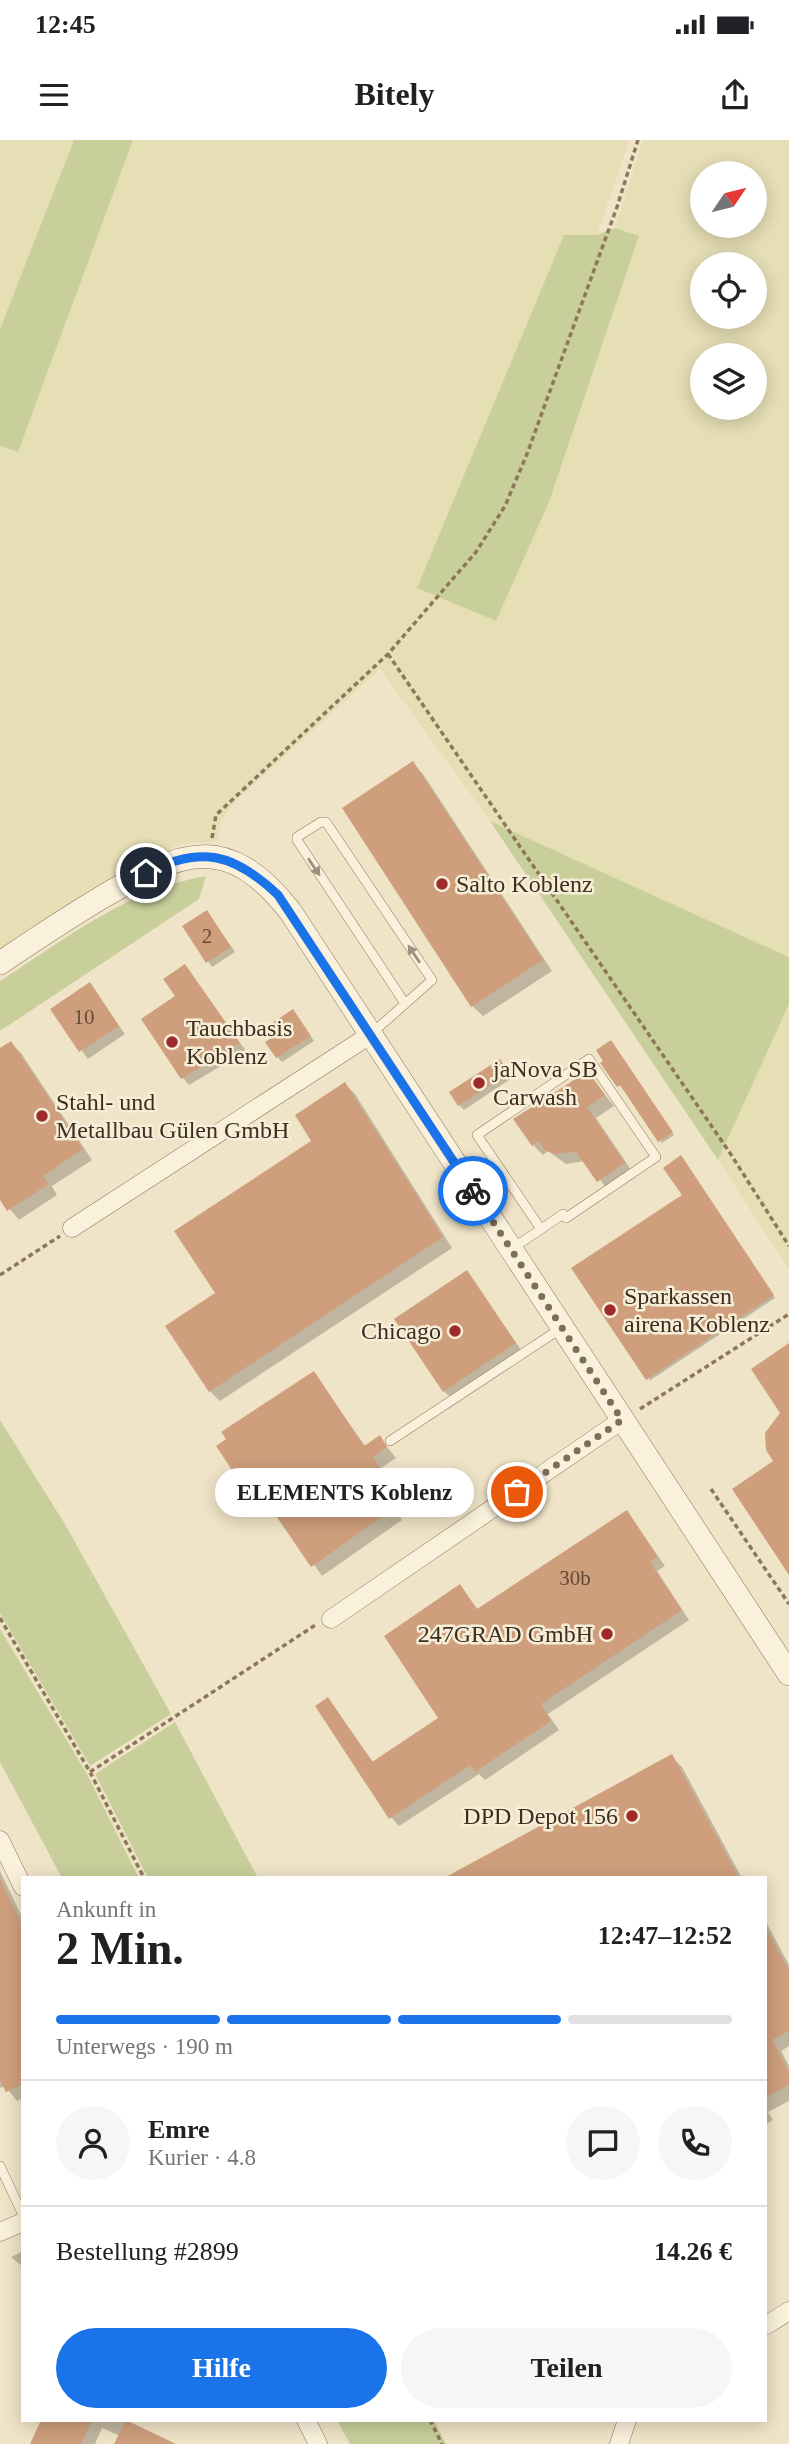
<!DOCTYPE html>
<html lang="de">
<head>
<meta charset="utf-8">
<style>
	:root { --surface:#fff; --page:#f6f6f6; --text:#202124; --muted:#757577; --line:#e0e0e0; --accent:#1a73e8 }
	body { margin:0; font-family:"Times New Roman",serif; background:var(--page); color:var(--text); height:100vh; display:flex; flex-direction:column; font-size:26px; white-space:nowrap }
	* { box-sizing:border-box; margin:0 }
	p { font-size:23px; color:var(--muted) }
	.icon { flex:none; width:38px; height:38px; fill:none; stroke:currentColor; stroke-width:2; stroke-linecap:round; stroke-linejoin:round }
	.map { position:relative; flex:1; overflow:hidden }
	.sheet { position:absolute; left:21px; top:1736px; width:746px; height:546px; display:flex; flex-direction:column; background:var(--surface); border-radius:0px; box-shadow:0 4px 18px #0003 }
	.sheet>* { flex:none }
	.needle { width:46px; rotate:55deg }
	.fabs { position:absolute; left:690px; top:21px; display:grid; gap:14px }
	.fabs a { display:grid; place-items:center; width:77px; height:77px; border-radius:50%; background:var(--surface); box-shadow:0 4px 18px #0003; font-size:35px }
	.pin { position:absolute; display:grid; place-items:center; width:60px; height:60px; color:#fff; margin:-30px; border:4px solid #fff; border-radius:50%; box-shadow:0 2px 7px #0007 }
	.courier { position:absolute; display:grid; place-items:center; width:70px; height:70px; margin:-35px; border:5px solid #1a73e8; border-radius:50%; background:#fff; color:#222; box-shadow:0 2px 9px #0007 }
	.bubble { position:absolute; height:49px; border-radius:24px; background:var(--surface); box-shadow:0 4px 18px #0003; font-size:23px; font-weight:700; line-height:49px; text-align:center }
	.head em { font-style:normal; font-weight:700 }
	.head div { display:flex; flex-direction:column-reverse }
	.head { display:flex; align-items:center; justify-content:space-between; height:119px; padding:0 35px }
	h1 { font-size:46px; font-weight:700; line-height:52px }
	.bar { display:grid; grid-template-columns:repeat(4,1fr); gap:10px 7px; align-content:center; height:84px; padding:0 35px }
	.bar i { height:9px; border-radius:5px; background:var(--line) }
	.bar .active { background:var(--accent) }
	.bar p { grid-column:span 4 }
	.line { display:flex; align-items:center; gap:18px; padding:0 35px; border-top:2px solid var(--line) }
	.line div { flex:1 }
	.round { display:grid; place-items:center; flex:none; width:74px; height:74px; border-radius:37px; background:var(--page) }
	.button { display:flex; gap:14px; margin-top:auto; padding:14px 35px }
	.button a { flex:1; height:80px; border-radius:42px; background:var(--accent); color:#fff; font-size:28px; font-weight:700; line-height:80px; text-align:center }
	.button a+a { background:var(--page); color:var(--text) }
	.status { display:flex; justify-content:space-between; align-items:center; height:49px; padding:0 35px; background:var(--surface); direction:ltr }
	.status svg { height:19px; fill:currentColor }
	header { display:flex; justify-content:space-between; align-items:center; height:91px; padding:0 35px; background:var(--surface); font-size:32px; font-weight:700 }
	.map>svg:first-child { display:block }
	.farmland { fill:#e6deb5; fill-rule:evenodd }
	.green { fill:#c9cf9b }
	.shadow { fill:#0003 }
	.building { fill:#cf9f7d }
	.lines { fill:none; stroke-linecap:round; stroke-linejoin:round }
	.service-casing { stroke:#8d765c; stroke-width:10 }
	.minor-casing { stroke:#8d765c; stroke-width:19 }
	.tertiary-casing { stroke:#8d765c; stroke-width:24 }
	.path { stroke:#8d765c; stroke-width:3.5; stroke-dasharray:5 3.5; stroke-linecap:butt }
	.service { stroke:#faf1dc; stroke-width:9 }
	.minor { stroke:#faf1dc; stroke-width:18 }
	.tertiary { stroke:#faf1dc; stroke-width:23 }
	.oneway { fill:#9c907e }
	.done { stroke:#7c6e5b; stroke-width:7; stroke-dasharray:0 12.6 }
	.route { stroke:#1a73e8; stroke-width:9 }
	.poi-dot { fill:#9e2a2b; stroke:#f7eed8; stroke-width:2.5 }
	.labels { text-anchor:middle; dominant-baseline:central; stroke-width:5; stroke-linejoin:round; paint-order:stroke }
	.number-label { font-size:21px; fill:#624a37 }
	.poi-label { font-size:24px; fill:#3d2e20; stroke:#f7eed8; text-anchor:start }
</style>
</head>
<body>
<div class="status"><b>12:45</b><svg viewBox="0 0 49 12"><path d="M0 12V9h3v3zM5 12V6h3v6zM10 12V3h3v9zM15 12V0h3v12zM26 1h20v11H26zM47 4h2v5h-2z"/></svg></div>
<header><svg class="icon" aria-label="menu" viewBox="0 0 24 24"><path d="M4 6h16M4 12h16M4 18h16"/></svg>Bitely<svg class="icon" aria-label="share" viewBox="0 0 24 24"><path d="M12 15V3M7 8l5-5 5 5M5 13v7h14v-7"/></svg></header>
<div class="map">
<svg width="789" height="2304" viewBox="0 0 789 2304">
	<rect width="100%" height="100%" fill="#f0e4c8"/>
	<path class="farmland" d="M0 0H74L0 189Z
		M133 0H629L597 95 417 448 496 481 549 362 639 97 615 88 643 0H789V817L490 681 380 529 238 659 222 678 217 701 181 704 158 715 41 781 0 808V306L18 312ZM702 33H754V86H702ZM702 124H754V177H702ZM702 215H754V268H702Z
		M789 864V1129L718 1020Z"/>
	<path class="green" d="M74 0H133L18 312 0 306V189Z
		M615 88 639 96 549 362 496 481 417 448 564 95H597Z
		M490 681 789 817V864L718 1020Z
		M206 736 199 759 0 891V841C67 798 126 750 206 736Z
		M0 1280 66 1386 171 1574 90 1626 0 1473Z
		M0 1489 87 1634 139 1738H62L0 1622Z
		M175 1582 258 1738H148L95 1634Z
		M337 2280H434L446 2304H350Z"/>
	<path class="shadow" d="M413 624 423 634 552 831 483 876 472 866Z
		M207 772 235 812 212 827 184 787Z
		M185 826 246 911 189 945 182 937 177 857Z
		M89 844 125 894 88 919 52 869Z
		M293 871 314 901 282 922 277 917 281 894Z
		M11 903 21 913 92 1020 52 1046 57 1055 19 1080 0 1057V910Z
		M612 904 674 995 662 1003 622 946H618Z
		M504 926 512 938 464 970 459 965 451 953Z
		M588 933 614 966 596 978 634 1034 609 1051 585 1021 566 1024 548 1011 543 1015 533 1005Z
		M345 944 355 954 452 1108 220 1261 210 1251 218 1154 314 1001Z
		M683 1019 775 1158 649 1241 685 1055Z
		M467 1133 524 1214 454 1261 444 1251Z
		M313 1233 366 1307 380 1298 396 1318 381 1328 396 1350 386 1356 402 1380 322 1436 263 1352 255 1357 245 1347Z
		M627 1372 665 1426 657 1431 689 1480 548 1574 559 1590 485 1640 479 1634 399 1686 391 1677 328 1559 374 1623 440 1578 460 1447 478 1470Z
		M672 1617 682 1627 742 1738H447Z
		M0 1731 23 1779V1958L17 1961 5 1946 0 1948Z
		M765 1780 789 1825V1906L781 1911 789 1926V1961L768 1972 773 1980 765 1985Z
		M23 2111V2127L11 2117Z
		M43 2280H121L172 2304H116L120 2296 102 2288 95 2304H32Z"/>
	<path class="building" d="M413 621 543 820 471 867 342 668Z
		M207 770 231 807 206 823 182 786Z
		M185 824 240 903 181 939 141 879 175 856 163 839Z
		M90 842 119 886 79 912 50 869Z
		M293 869 311 896 276 918 265 902 279 893 272 883Z
		M611 900 673 992 658 1002 620 945 617 947 600 923 603 921 596 910Z
		M11 901 83 1009 43 1036 49 1044 7 1071 0 1060V908Z
		M500 919 509 933 458 966 449 952Z
		M588 931 605 955 587 967 625 1023 597 1042 576 1012 554 1014 544 1010 539 1001 532 1006 513 979Z
		M345 942 443 1097 209 1252 165 1186 215 1153 174 1091 311 1001 295 975Z
		M681 1015 774 1155 646 1240 571 1128 682 1055 663 1028Z
		M467 1130 516 1203 443 1252 394 1179Z
		M789 1203V1435L732 1349 773 1321 766 1310 765 1293 780 1273 751 1229Z
		M314 1231 364 1306 380 1295 383 1300 387 1307 373 1317 387 1339 377 1346 393 1369 311 1427 253 1342 244 1348 216 1306 226 1299 221 1292Z
		M627 1370 658 1417 650 1422 682 1470 541 1564 551 1581 475 1632 470 1625 389 1679 315 1566 328 1557 372 1622 438 1578 384 1496 460 1444 477 1469Z
		M672 1614 739 1738H444Z
		M0 1739 23 1787V1944L6 1952 0 1940Z
		M765 1786 789 1831V1891L772 1900 789 1932V1945L765 1958Z
		M41 2280H92L81 2304H30Z
		M126 2280 176 2304H114Z"/>
	<g class="lines">
		<g class="service-casing">
			<path id="service" d="M371 894 432 840 326 682H321L297 697V700L404 862
				M511 1109C528 1098 546 1086 563 1074L566 1078 656 1017 589 919 477 995 541 1089
				M390 1301 560 1189
				M0 2026 23 2075"/>
		</g>
		<g class="minor-casing">
			<path id="minor" d="M72 1088 370 895
				M331 1479 622 1280
				M0 1700 23 1747
				M0 2092 23 2082
				M765 2186 789 2171
				M306 2280 318 2304
				M619 2304 627 2280"/>
		</g>
		<g class="tertiary-casing">
			<path id="tertiary" d="M0 823C34 800 69 777 104 756 181 711 227 691 290 771L789 1534"/>
		</g>
		<path class="path" d="M388 514 730 1013 789 1106
			M212 698 216 675 388 514 476 412 505 366 527 314 617 67 638 0
			M0 1135 60 1096
			M640 1269 789 1174
			M711 1349 789 1464
			M0 1478 90 1632 144 1738
			M90 1632 317 1484
			M430 2280 442 2304"/>
		<use href="#service" class="service"/>
		<use href="#minor" class="minor"/>
		<use href="#tertiary" class="tertiary"/>
	</g>
	<defs><path id="oneway-solid" d="M-6-.8H1V-3.2L6.5 0L1 3.2V.8H-6Z" transform="scale(1.75)"/></defs>
	<g class="oneway">
		<use href="#oneway-solid" transform="translate(314 727) rotate(56)"/>
		<use href="#oneway-solid" transform="translate(414 814) rotate(-124)"/>
	</g>
	<g class="lines">
		<path class="done" d="M473 1051 622 1280 517 1352"/>
		<path class="route" d="M146 733C200 705 234 713 278 755L473 1051"/>
	</g>
	<g class="poi-dot">
		<circle cx="442" cy="744" r="7"/>
		<circle cx="172" cy="902" r="7"/>
		<circle cx="479" cy="943" r="7"/>
		<circle cx="42" cy="976" r="7"/>
		<circle cx="610" cy="1170" r="7"/>
		<circle cx="455" cy="1191" r="7"/>
		<circle cx="607" cy="1494" r="7"/>
		<circle cx="632" cy="1676" r="7"/>
	</g>
	<g class="labels">
		<g class="number-label">
			<text x="207" y="796">2</text>
			<text x="84" y="877">10</text>
			<text x="575" y="1438">30b</text>
		</g>
		<g class="poi-label">
			<text x="456" y="744">Salto Koblenz</text>
			<text x="186" y="888">Tauchbasis<tspan x="186" dy="28">Koblenz</tspan></text>
			<text x="493" y="929">jaNova SB<tspan x="493" dy="28">Carwash</tspan></text>
			<text x="56" y="962">Stahl- und<tspan x="56" dy="28">Metallbau Gülen GmbH</tspan></text>
			<text x="624" y="1156">Sparkassen<tspan x="624" dy="28">airena Koblenz</tspan></text>
			<text x="441" y="1191" text-anchor="end">Chicago</text>
			<text x="593" y="1494" text-anchor="end">247GRAD GmbH</text>
			<text x="618" y="1676" text-anchor="end">DPD Depot 156</text>
		</g>
	</g>
</svg>
<div class="fabs">
<a><svg class="needle" viewBox="-14 -14 28 28"><path d="M0-13l5 13h-10z" fill="#e53935"/><path d="M0 13l5-13h-10z" fill="#757577"/></svg></a>
<a><svg class="icon" aria-label="locate" viewBox="0 0 24 24"><circle cx="12" cy="12" r="6"/><path d="M12 2v4M12 18v4M2 12h4M18 12h4"/></svg></a>
<a><svg class="icon" aria-label="layers" viewBox="0 0 24 24"><path d="M12 4l9 5-9 5-9-5zM3 14l9 5 9-5"/></svg></a>
</div>
<div class="pin" style="left:517px;top:1352px;background:#ea580c"><svg class="icon" aria-label="bag" viewBox="0 0 24 24"><path d="M5 8h14l-1 12H6zM9 8a3 3 0 0 1 6 0"/></svg></div>
<div class="pin" style="left:146px;top:733px;background:#1f2937"><svg class="icon" aria-label="home" viewBox="0 0 24 24"><path d="M3 11l9-7 9 7M6 9v11h12V9"/></svg></div>
<div class="courier" style="left:473px;top:1051px"><svg class="icon" aria-label="bike" viewBox="0 0 24 24"><circle cx="6" cy="16" r="4"/><circle cx="18" cy="16" r="4"/><path d="M6 16l4-8h5l3 8M10 8l3 8H6M13 5h3"/></svg></div>
<div class="bubble" style="left:215px;top:1328px;width:259px">ELEMENTS Koblenz</div>
<section class="sheet">
<div class="head"><div><h1>2 Min.</h1><p>Ankunft in</p></div><em>12:47–12:52</em></div>
<div class="bar"><i class="active"></i><i class="active"></i><i class="active"></i><i></i><p>Unterwegs · 190 m</p></div>
<div class="line" style="height:126px"><a class="round"><svg class="icon" aria-label="person" viewBox="0 0 24 24"><circle cx="12" cy="8" r="4"/><path d="M4 21q1-7 8-7t8 7"/></svg></a><div><b>Emre</b><p>Kurier · 4.8</p></div><a class="round"><svg class="icon" aria-label="chat" viewBox="0 0 24 24"><path d="M4 5h16v11H9l-5 4z"/></svg></a><a class="round"><svg class="icon" aria-label="phone" viewBox="0 0 24 24"><path d="M5 4h4l2 5-3 2q2 4 5 5l2-3 5 2v4C11 20 4 13 5 4z"/></svg></a></div>
<div class="line" style="height:91px"><div>Bestellung #2899</div><b>14.26 €</b></div>
<div class="button"><a>Hilfe</a><a>Teilen</a></div>
</section>
</div>
</body>
</html>
